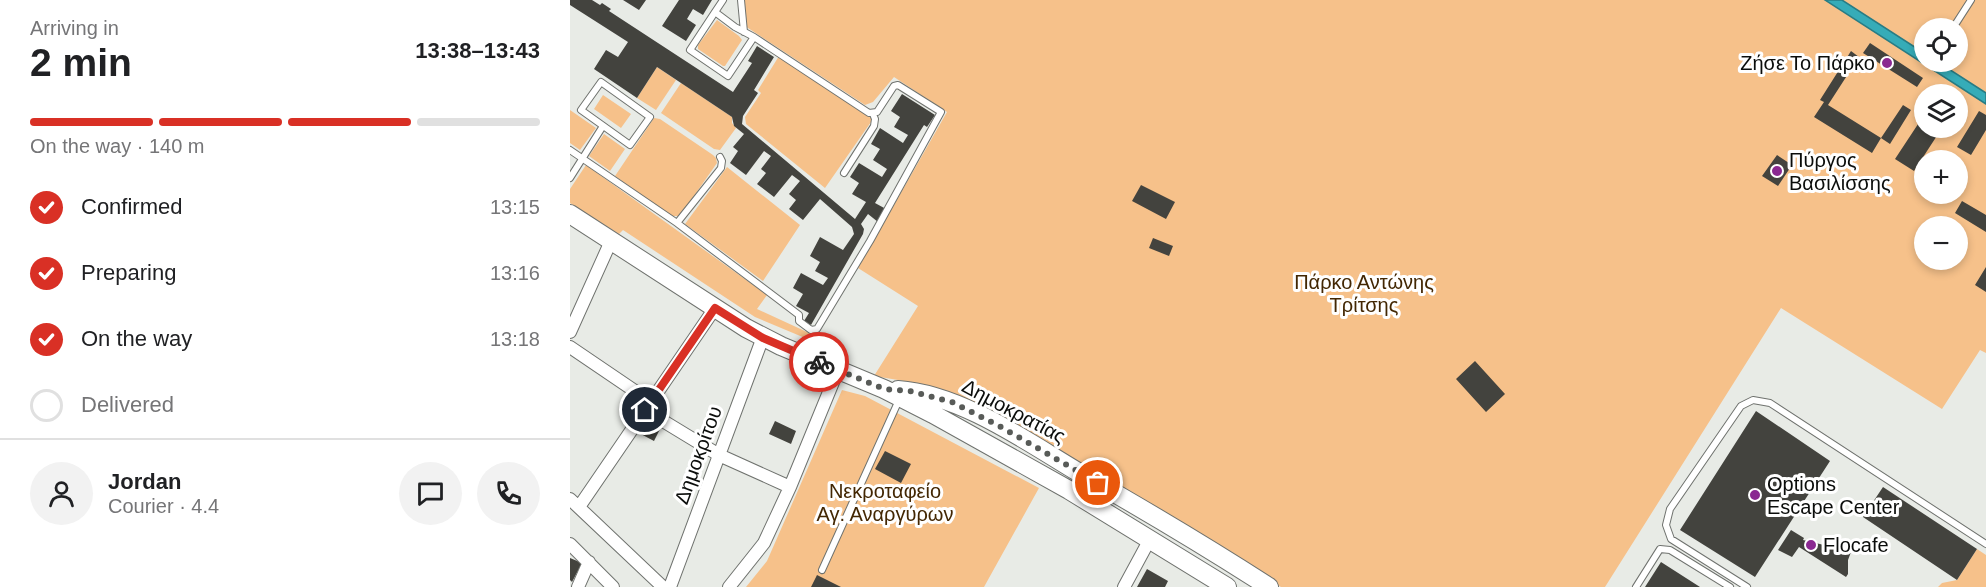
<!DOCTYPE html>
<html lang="en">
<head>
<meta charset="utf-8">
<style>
	:root { --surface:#fff; --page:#f2f2f2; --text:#202124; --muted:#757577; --line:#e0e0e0; --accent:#d93025 }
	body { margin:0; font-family:Helvetica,sans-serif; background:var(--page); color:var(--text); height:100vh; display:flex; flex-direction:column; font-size:22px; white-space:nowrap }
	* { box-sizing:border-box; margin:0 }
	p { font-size:20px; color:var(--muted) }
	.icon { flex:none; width:33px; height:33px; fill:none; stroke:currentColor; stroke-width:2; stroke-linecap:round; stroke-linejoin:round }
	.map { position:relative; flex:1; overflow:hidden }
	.panel { display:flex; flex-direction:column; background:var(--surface); width:570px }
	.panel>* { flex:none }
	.buttons { position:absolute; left:1344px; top:18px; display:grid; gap:12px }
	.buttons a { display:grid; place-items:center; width:54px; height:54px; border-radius:50%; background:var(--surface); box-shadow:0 3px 9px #0003; font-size:30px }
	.pin { position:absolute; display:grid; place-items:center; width:51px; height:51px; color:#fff; margin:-26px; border:3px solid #fff; border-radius:50%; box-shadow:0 2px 6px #0007 }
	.courier { position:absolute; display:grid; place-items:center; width:60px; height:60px; margin:-30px; border:4px solid #d93025; border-radius:50%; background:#fff; color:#222; box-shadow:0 2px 8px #0007 }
	.headline em { font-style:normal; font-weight:700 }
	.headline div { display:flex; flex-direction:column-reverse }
	.headline { display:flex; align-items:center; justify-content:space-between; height:102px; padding:0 30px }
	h1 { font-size:39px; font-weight:700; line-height:45px }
	.bar { display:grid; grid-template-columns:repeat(4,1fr); gap:9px 6px; align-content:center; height:72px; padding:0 30px }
	.bar i { height:8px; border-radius:4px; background:var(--line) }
	.bar .current { background:var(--accent) }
	.bar p { grid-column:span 4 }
	.line { display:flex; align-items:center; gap:15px; padding:0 30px; border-top:2px solid var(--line) }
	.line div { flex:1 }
	.round { display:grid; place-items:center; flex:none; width:63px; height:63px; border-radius:32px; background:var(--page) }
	ol { padding:0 30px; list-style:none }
	li { display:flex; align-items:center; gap:18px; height:66px }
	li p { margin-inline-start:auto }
	li .icon { padding:6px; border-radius:50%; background:var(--accent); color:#fff; stroke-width:4 }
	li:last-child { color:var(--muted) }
	li i { width:33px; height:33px; border:3px solid var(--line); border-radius:50% }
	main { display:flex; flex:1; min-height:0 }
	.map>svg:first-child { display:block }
	.green { fill:#f6c18a; fill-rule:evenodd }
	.water { fill:#36acb8; stroke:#297c84; stroke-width:1.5 }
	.building { fill:#43433e }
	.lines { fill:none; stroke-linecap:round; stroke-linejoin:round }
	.service-casing { stroke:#6f726e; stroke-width:8 }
	.minor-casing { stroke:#6f726e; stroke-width:14 }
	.secondary-casing { stroke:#6f726e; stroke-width:20 }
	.service { stroke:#fff; stroke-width:6 }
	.minor { stroke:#fff; stroke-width:12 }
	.secondary { stroke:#fff; stroke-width:18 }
	.done { stroke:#585b58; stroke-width:6; stroke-dasharray:0 10.8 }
	.route { stroke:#d93025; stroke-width:8 }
	.poi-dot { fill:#8a2891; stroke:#fff; stroke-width:2 }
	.labels { text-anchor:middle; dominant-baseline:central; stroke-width:6; stroke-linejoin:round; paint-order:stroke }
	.poi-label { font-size:20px; fill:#0b0d0b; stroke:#fff; text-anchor:start }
	.park-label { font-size:20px; fill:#432703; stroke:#fff }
	.street-label { font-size:20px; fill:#0b0d0b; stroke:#fff }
</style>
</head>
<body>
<main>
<section class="panel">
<div class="headline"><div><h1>2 min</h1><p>Arriving in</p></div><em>13:38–13:43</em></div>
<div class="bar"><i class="current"></i><i class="current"></i><i class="current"></i><i></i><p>On the way · 140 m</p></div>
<ol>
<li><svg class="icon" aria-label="check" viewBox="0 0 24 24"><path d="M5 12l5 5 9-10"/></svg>Confirmed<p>13:15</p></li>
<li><svg class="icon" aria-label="check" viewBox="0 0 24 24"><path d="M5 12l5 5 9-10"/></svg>Preparing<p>13:16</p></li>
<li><svg class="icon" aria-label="check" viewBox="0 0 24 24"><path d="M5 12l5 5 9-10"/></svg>On the way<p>13:18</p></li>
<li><i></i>Delivered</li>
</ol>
<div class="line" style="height:108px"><a class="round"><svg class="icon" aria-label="person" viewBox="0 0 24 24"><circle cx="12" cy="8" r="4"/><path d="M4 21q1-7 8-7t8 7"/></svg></a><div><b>Jordan</b><p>Courier · 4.4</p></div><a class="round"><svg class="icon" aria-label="chat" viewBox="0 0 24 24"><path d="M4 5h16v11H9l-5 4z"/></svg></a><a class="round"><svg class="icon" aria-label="phone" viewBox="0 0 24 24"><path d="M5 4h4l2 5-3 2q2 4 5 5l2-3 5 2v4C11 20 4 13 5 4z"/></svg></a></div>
</section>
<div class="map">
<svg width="1416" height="587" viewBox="0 0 1416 587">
	<rect width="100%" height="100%" fill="#e8ebe6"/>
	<path class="green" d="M173 0H1416V353L1410 350 1372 409 1211 308 1035 587H711L549 486 372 390 346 383 304 376 348 306 288 268 377 112 324 77 303 102 295 105 175 26ZM1354 28H1388V62H1354ZM1354 94H1388V128H1354ZM1354 160H1388V194H1354ZM1354 226H1388V260H1354Z
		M147 20 169 36 172 40 155 66H153L128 49V45Z
		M209 56 301 118V122L255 188 176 124 175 117 191 93 188 90Z
		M87 67 106 80 86 110 67 98Z
		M111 83 162 117V123L166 128 150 150 144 149 91 113Z
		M33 95 61 114 51 128 24 109Z
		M0 110 26 128 10 150 0 143Z
		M84 118 90 119 143 155 146 158 147 163 110 216H101L45 176Z
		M34 134 55 149 40 171 19 156Z
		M16 165 197 295 187 309 250 338 247 343 185 317 53 230 49 234 0 203V189Z
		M157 167 230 225 193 281 115 224Z
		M272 390 295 396 469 488 414 587H176L197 561Z
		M1407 549 1416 555V587H1368L1372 583 1387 580Z"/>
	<path class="water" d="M1255 0H1272L1354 53V62H1368L1416 93V104Z"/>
	<path class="building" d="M0 0H22L30 5 32 3 41 9 39 11 163 92 182 63 178 61 187 46 204 57 184 90 188 93 173 116 172 124 285 219 296 202 282 194 289 183 280 177 289 163 312 177 317 169 303 160 310 149 301 144 310 128 333 143 338 135 324 127 330 117 321 111 332 94 365 115 357 127 354 125 305 203 316 209 308 222 298 214 291 224 294 229 293 234 241 325 234 321 239 313 226 306 233 294 223 288 231 273 253 285 258 278 245 271 250 262 240 256 250 237 273 250 284 234 282 227 250 199 233 220 219 209 226 200 219 194 230 181 222 175 204 197 187 184 196 173 191 169 201 156 194 151 176 175 160 163 168 151 163 147 174 134 164 126 162 117 87 67 67 98 24 69 36 50 48 57 58 42 0 5Z
		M53 0H76L69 10Z
		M109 0H142L133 15 123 9 117 19 126 25 116 41 92 26Z
		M1300 43 1353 78 1347 87 1293 53Z
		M1281 51 1289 57 1258 105 1311 138 1302 153 1244 117 1254 102 1250 100Z
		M1333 105 1341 110 1320 144 1311 138Z
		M1409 111 1416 115V130L1401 155 1387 147Z
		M1354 115V128H1372L1344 171 1325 159Z
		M1207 155 1222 165 1208 186 1192 176Z
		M571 185 605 202 596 219 562 201Z
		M1392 201 1416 215V232L1385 213Z
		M583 238 603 246 599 256 579 248Z
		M1416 267V292L1405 285Z
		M905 361 935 394 916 412 886 379Z
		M1186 411 1260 461 1185 577 1110 530Z
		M75 416 92 425 84 441 67 432Z
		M205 421 226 431 221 444 199 434Z
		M315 451 341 464 331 483 305 469Z
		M1313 487 1407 549 1387 580 1293 517Z
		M1221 530 1234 538 1233 540 1254 545 1275 548 1281 552 1278 560V574L1276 577 1229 547 1222 557 1208 550Z
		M0 558 12 563 2 582 0 580Z
		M1091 562 1130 587H1075Z
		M577 569 598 581 595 587H567Z
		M247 575 271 587H241Z"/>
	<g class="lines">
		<g class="service-casing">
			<path id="service" d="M171 0 174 32
				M145 12 153 0
				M1383 28 1401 0
				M31 82 80 117 60 145 11 110Z
				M0 150 107 223 229 315V321L241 330 247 329 300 241 371 112 328 85 324 86 307 112 299 113 184 37 158 76 120 50 145 12 165 27 184 37
				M274 173 304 126 305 119 303 114
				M0 178 33 126
				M107 223 151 168 152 161 150 157
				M252 570 329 400
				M1066 587 1090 549 1100 550 1160 587
				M1177 587 1101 539 1096 525 1100 509 1171 406 1183 400 1200 403 1416 544"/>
		</g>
		<g class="minor-casing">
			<path id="minor" d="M0 332 41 241
				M0 347 81 402
				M75 410 149 455 220 487
				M0 499 93 587
				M9 507 145 308
				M0 544 43 587
				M8 587 19 562
				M100 587 193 337
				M159 587 194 543 220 487 268 370
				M554 587 580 539"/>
		</g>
		<g class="secondary-casing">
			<path id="secondary" d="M0 214 176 328 211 346 314 389 363 414 499 490 657 587
				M328 390C390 394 456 441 508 472 573 509 637 547 699 587"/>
		</g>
		<use href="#service" class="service"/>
		<use href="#minor" class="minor"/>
		<use href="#secondary" class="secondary"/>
	</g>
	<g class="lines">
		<path class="done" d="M249 362 314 389 340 391 382 402 431 427 528 483"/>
		<path class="route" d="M75 410 145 308 193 338 249 362"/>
	</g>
	<g class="poi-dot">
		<circle cx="1317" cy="63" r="6"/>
		<circle cx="1207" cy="171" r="6"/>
		<circle cx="1185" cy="495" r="6"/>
		<circle cx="1241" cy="545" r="6"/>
	</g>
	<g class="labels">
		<g class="poi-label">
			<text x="1305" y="63" text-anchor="end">Ζήσε Το Πάρκο</text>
			<text x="1219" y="160">Πύργος<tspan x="1219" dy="23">Βασιλίσσης</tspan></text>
			<text x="1197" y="484">Options<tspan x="1197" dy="23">Escape Center</tspan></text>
			<text x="1253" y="545">Flocafe</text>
		</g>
		<g class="park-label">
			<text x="794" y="282">Πάρκο Αντώνης<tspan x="794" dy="23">Τρίτσης</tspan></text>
			<text x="315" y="491">Νεκροταφείο<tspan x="315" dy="23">Αγ. Αναργύρων</tspan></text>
		</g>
		<g class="street-label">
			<text transform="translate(444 411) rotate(28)">Δημοκρατίας</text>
			<text transform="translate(128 455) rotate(-70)">Δημοκρίτου</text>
		</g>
	</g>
</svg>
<div class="buttons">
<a><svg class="icon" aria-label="locate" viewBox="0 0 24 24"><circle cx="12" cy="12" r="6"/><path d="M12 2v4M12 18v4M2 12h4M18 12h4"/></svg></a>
<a><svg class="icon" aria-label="layers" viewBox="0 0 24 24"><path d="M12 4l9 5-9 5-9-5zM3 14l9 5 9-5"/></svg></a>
<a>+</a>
<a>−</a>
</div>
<div class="pin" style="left:528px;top:483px;background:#ea580c"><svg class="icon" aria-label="bag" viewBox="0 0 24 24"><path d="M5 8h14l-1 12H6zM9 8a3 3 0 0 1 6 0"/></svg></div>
<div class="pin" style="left:75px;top:410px;background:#1f2937"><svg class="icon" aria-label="home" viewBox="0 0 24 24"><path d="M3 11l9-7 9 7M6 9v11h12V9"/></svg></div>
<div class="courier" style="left:249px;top:362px"><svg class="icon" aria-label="bike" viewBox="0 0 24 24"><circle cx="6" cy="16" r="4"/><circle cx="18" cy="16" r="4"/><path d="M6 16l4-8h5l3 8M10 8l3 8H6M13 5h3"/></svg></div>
</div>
</main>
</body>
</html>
